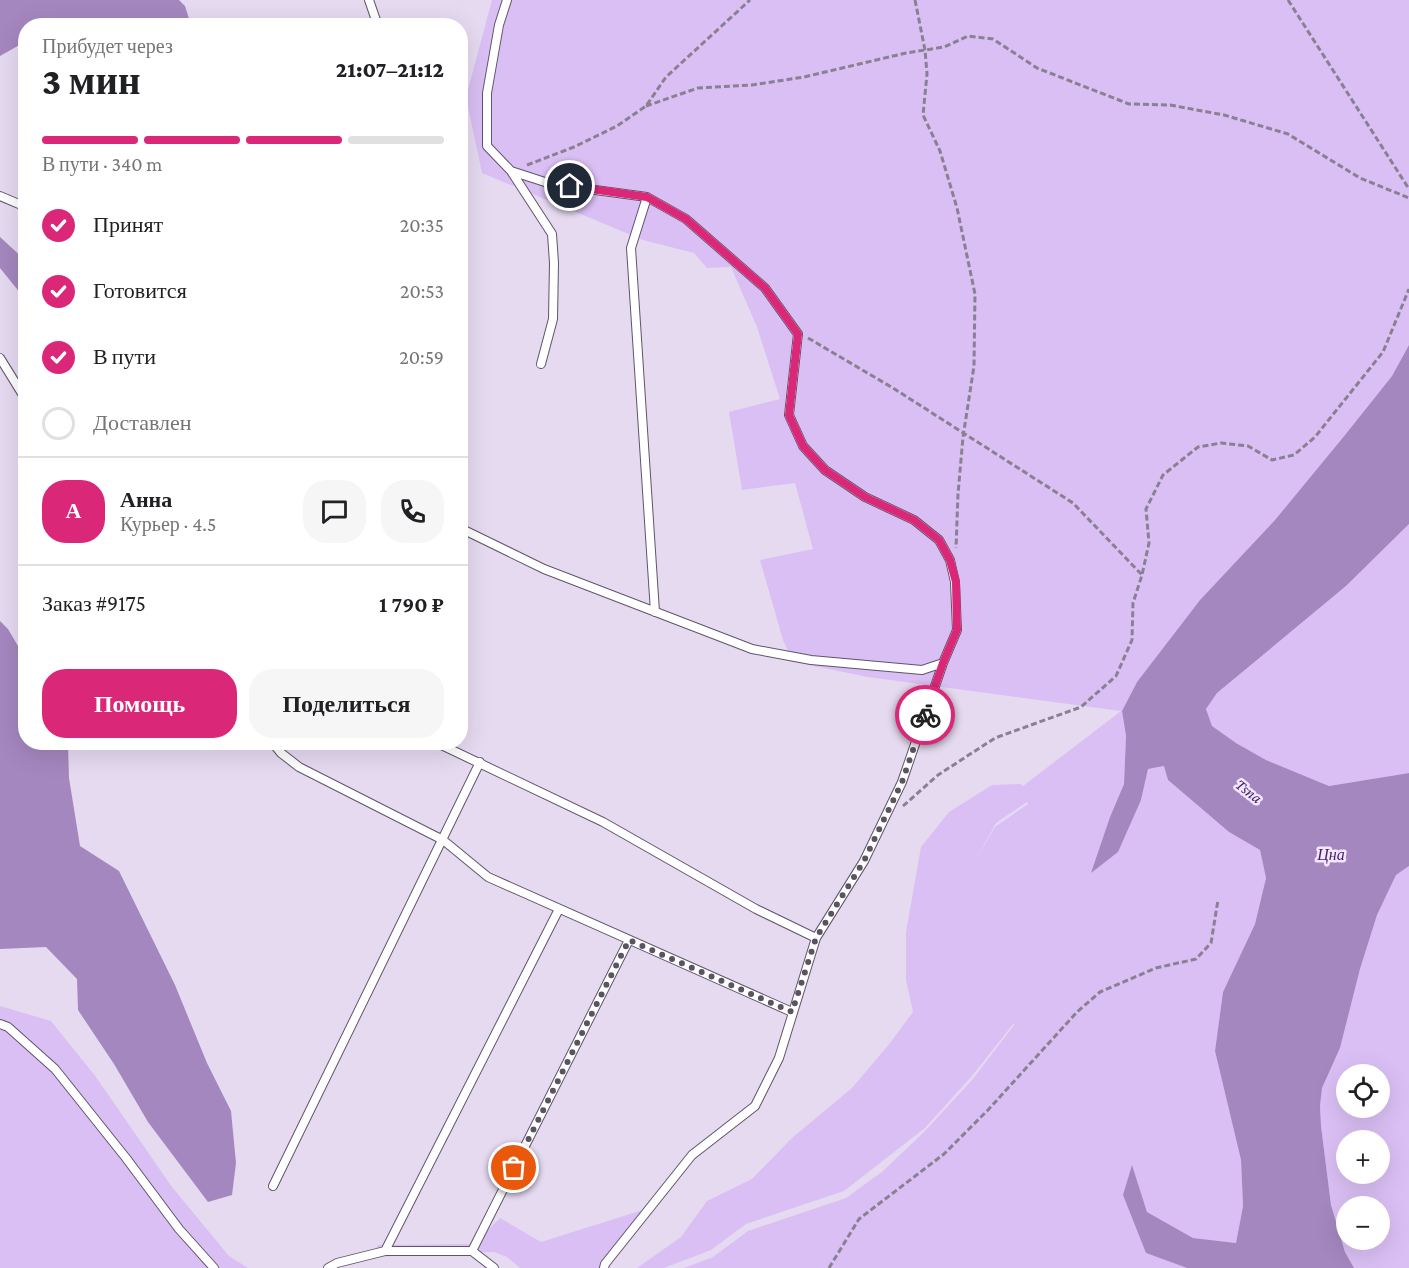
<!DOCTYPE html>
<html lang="ru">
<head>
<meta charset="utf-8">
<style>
	:root { --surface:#fff; --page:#f6f6f6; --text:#202124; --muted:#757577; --line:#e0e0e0; --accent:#db2777 }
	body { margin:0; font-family:"Crimson Pro",serif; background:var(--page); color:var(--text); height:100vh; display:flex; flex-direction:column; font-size:22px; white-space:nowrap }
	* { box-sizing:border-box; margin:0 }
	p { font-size:20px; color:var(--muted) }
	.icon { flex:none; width:33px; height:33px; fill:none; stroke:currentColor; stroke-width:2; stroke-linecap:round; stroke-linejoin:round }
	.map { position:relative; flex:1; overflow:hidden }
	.details { position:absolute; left:18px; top:18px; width:450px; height:732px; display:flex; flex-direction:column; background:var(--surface); border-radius:24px; box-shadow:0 6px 24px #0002 }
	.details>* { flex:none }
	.fabs { position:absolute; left:1336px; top:1064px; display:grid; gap:12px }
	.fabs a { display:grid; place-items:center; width:54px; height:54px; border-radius:50%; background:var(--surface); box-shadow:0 6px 24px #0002; font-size:30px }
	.pin { position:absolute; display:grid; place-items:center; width:51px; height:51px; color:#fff; margin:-26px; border:3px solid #fff; border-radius:50%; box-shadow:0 2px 6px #0007 }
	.courier { position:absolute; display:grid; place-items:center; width:60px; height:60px; margin:-30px; border:4px solid #db2777; border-radius:50%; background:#fff; color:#222; box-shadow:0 2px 8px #0007 }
	.headline em { font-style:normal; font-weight:800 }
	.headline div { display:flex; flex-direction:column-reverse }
	.headline { display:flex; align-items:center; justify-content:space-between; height:102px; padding:0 24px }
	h1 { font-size:39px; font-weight:800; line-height:45px }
	.bar { display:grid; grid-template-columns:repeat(4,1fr); gap:9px 6px; align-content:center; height:72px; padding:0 24px }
	.bar i { height:8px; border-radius:4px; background:var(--line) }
	.bar .current { background:var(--accent) }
	.bar p { grid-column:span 4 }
	.line { display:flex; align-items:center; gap:15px; padding:0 24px; border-top:2px solid var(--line) }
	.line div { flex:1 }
	.round { display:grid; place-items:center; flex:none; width:63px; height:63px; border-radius:24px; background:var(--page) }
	ol { padding:0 24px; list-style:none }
	li { display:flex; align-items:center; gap:18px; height:66px }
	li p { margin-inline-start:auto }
	li .icon { padding:6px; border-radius:50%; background:var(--accent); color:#fff; stroke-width:4 }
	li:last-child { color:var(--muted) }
	li i { width:33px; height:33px; border:3px solid var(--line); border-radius:50% }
	.cta { display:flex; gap:12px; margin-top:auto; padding:12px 24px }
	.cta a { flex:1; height:69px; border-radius:24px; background:var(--accent); color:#fff; font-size:24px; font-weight:800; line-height:69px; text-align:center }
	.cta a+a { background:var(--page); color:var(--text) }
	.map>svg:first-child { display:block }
	.green { fill:#dabff4; fill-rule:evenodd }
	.water { fill:#a487bf }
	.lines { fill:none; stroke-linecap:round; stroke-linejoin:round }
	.lane-casing { stroke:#5f5569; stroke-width:10 }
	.path { stroke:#898091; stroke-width:3; stroke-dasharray:6 3; stroke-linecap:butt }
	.lane { stroke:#fff; stroke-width:8 }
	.done { stroke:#5a5360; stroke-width:6; stroke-dasharray:0 10.8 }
	.route { stroke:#db2777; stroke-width:8 }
	.labels { text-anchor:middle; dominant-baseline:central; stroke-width:5; stroke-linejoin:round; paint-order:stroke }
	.water-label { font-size:16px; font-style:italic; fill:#461e63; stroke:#f3e7ff }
</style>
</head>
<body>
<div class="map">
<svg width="1409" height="1268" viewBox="0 0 1409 1268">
	<rect width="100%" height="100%" fill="#e6daf1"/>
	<path class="green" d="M492 0H1409V345L1392 376 1345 435 1275 520 1200 600 1137 682 1122 711 1126 736 1124 784 1110 817 1092 872 1141 800 1148 769 1165 766 1168 780 1229 832 1260 850 1266 878 1255 924 1223 992 1215 1051 1241 1160 1243 1206 1236 1243 1193 1238 1147 1212 1132 1166 1146 1253 1187 1268H684L713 1257 748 1231 846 1198 883 1171 924 1132 972 1080 1014 1025V1023L972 1076 925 1128 844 1191 746 1224 711 1250 664 1268H637L681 1237 707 1201 752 1179 792 1138 852 1088 890 1043 913 1012 906 980V932L921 847 949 812 992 785 1021 784 1023 786 1121 711 868 677 789 661 790 655 783 640 760 560 813 549 795 483 742 490 729 412 780 399 757 327 731 267 707 268 694 253 643 240 482 173 466 97ZM1027 802 1028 804 995 827 977 858 996 823Z
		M1409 524V773L1329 786 1266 760 1236 743 1212 726 1206 709 1217 693 1346 586Z
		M1409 866V1268H1354L1345 1252 1331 1205 1321 1126 1320 1106 1322 1088 1340 1048 1360 969 1377 915 1396 875ZM1347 1074H1380V1107H1347ZM1347 1140H1380V1173H1347ZM1347 1206H1380V1239H1347Z
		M0 1006 51 1021 96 1077 172 1187 229 1256 248 1268H0Z
		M646 1209 623 1234 603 1268H520L507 1257 494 1252 418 1254 369 1258 378 1245 474 1244 500 1218 541 1242Z"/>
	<path class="water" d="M0 0H179L185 6 191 25 26 26 25 44 23 43 0 56Z
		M0 237 25 260V299L0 268Z
		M1409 345V524L1346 586 1217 693 1206 709 1212 726 1236 743 1266 760 1329 786 1409 773V866L1396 875 1377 915 1360 969 1340 1048 1322 1088 1320 1106 1321 1126 1331 1205 1345 1252 1354 1268H1187L1146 1253 1123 1195 1132 1165 1147 1212 1193 1238 1236 1243 1243 1206 1241 1160 1215 1051 1223 992 1255 924 1266 878 1260 850 1229 832 1168 780 1164 766 1148 769 1141 800 1118 852 1091 873 1110 817 1124 784 1126 736 1122 711 1137 682 1200 600 1275 520 1345 435 1392 376Z
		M0 621 8 629 25 658 26 742 68 743 69 778 80 846 119 871 175 985 207 1063 231 1111 236 1163 232 1195 208 1202 148 1122 114 1064 78 1010 77 979 46 947 0 949Z"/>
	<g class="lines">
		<g class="lane-casing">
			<path id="lane" d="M369 0 378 26
				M507 0 499 25 487 93V146L511 171 551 184 647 197 686 219 765 288 798 334 789 415 803 446 825 470 865 497 914 520 939 540 950 560 955 582 957 630 943 663 902 782 864 861 816 938 779 1058 755 1106 692 1155 605 1264 604 1268
				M511 171 552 234 554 263 553 319 541 364
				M0 196 26 207
				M647 197 631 248 655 612
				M0 358 26 400
				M460 528 544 569 752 649 811 660 922 670 943 663
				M272 742 281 753 299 767 443 840 488 877 792 1012
				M435 742 603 822 756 909 816 938
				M0 1024 8 1027 55 1069 126 1158 179 1229 214 1268
				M273 1186 480 762
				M385 1251 559 909
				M472 1251 629 940
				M328 1268 337 1263 385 1251H472L494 1268"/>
		</g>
		<path class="path" d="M915 0 925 50 927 74 923 115 940 151 957 208 975 294 974 366 963 437 958 494 956 548
			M1288 0 1409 189
			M646 106 698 88 752 85 804 77 906 53 944 47 968 36 993 39 1037 68 1129 104 1170 105 1224 115 1288 134 1360 178 1409 198
			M527 165 574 147 617 126 646 106 666 77 750 0
			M808 338 893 388 1073 503 1142 575
			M903 806 938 775 995 738 1081 707 1116 676 1132 640 1133 603 1142 575 1149 543 1146 509 1163 475 1198 447 1221 443 1248 446 1272 460 1294 455 1315 437 1383 352 1409 289
			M829 1268 859 1219 944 1154 988 1110 1077 1012 1100 992 1156 968 1196 959 1211 943 1218 900"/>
		<use href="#lane" class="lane"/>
	</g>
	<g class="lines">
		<path class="done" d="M514 1168 629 940 792 1012 816 938 864 861 902 782 925 715"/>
		<path class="route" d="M570 186 647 197 686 219 765 288 798 334 789 415 803 446 825 470 865 497 914 520 939 540 950 560 956 582 957 630 943 663 925 715"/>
	</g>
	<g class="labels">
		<g class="water-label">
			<text transform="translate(1249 791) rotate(38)">Tsna</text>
			<text x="1331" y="854">Цна</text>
		</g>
	</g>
</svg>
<div class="fabs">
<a><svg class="icon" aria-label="locate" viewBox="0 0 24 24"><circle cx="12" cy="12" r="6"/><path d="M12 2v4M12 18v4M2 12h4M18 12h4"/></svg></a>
<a>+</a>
<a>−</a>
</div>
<div class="pin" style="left:514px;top:1168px;background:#ea580c"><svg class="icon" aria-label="bag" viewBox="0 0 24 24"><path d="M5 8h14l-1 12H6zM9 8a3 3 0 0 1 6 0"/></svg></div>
<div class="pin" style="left:570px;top:186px;background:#1f2937"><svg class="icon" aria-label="home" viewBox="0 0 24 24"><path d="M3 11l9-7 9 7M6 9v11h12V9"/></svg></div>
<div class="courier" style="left:925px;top:715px"><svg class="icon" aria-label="bike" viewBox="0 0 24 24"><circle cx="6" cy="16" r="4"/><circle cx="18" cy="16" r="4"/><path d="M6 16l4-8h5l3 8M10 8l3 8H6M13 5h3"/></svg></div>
<section class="details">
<div class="headline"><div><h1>3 мин</h1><p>Прибудет через</p></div><em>21:07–21:12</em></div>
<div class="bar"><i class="current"></i><i class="current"></i><i class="current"></i><i></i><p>В пути · 340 m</p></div>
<ol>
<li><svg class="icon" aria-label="check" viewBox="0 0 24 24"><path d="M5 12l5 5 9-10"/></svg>Принят<p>20:35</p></li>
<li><svg class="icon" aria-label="check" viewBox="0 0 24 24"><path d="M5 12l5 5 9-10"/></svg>Готовится<p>20:53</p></li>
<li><svg class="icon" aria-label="check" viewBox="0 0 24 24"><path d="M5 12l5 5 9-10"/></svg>В пути<p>20:59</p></li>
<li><i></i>Доставлен</li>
</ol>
<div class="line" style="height:108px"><b class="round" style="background:var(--accent);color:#fff">А</b><div><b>Анна</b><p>Курьер · 4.5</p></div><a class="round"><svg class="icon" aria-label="chat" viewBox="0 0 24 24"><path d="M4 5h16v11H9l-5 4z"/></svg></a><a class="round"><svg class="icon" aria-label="phone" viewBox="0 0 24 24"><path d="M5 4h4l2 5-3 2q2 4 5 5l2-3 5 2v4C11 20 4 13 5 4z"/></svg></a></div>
<div class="line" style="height:78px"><div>Заказ #9175</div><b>1 790 ₽</b></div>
<div class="cta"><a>Помощь</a><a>Поделиться</a></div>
</section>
</div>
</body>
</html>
